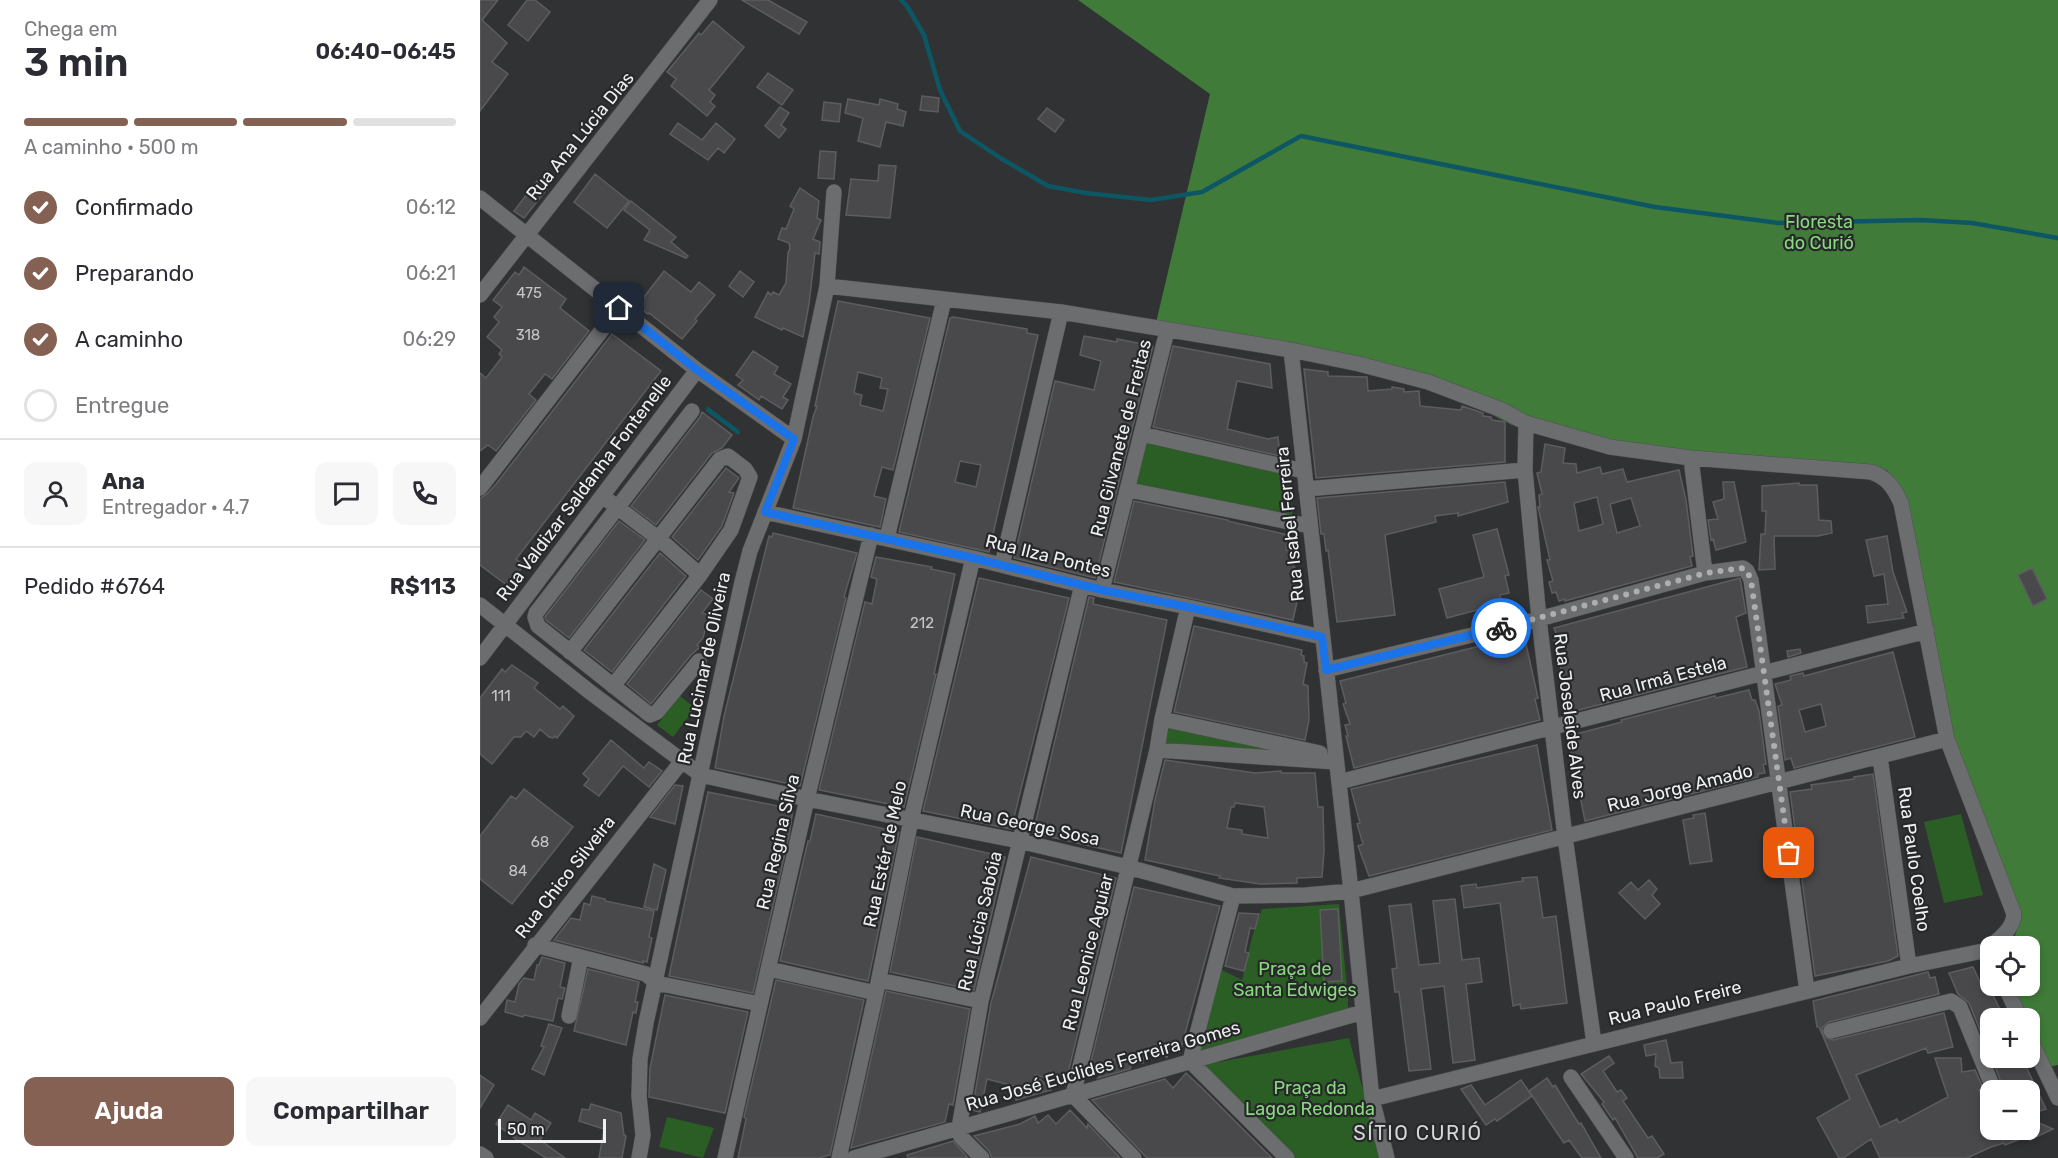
<!DOCTYPE html>
<html lang="pt">
<head>
<meta charset="utf-8">
<style>
	:root { --surface:#fff; --page:#f7f7f7; --text:#2b2b33; --muted:#7c7c81; --line:#e1e1e2; --accent:#846152 }
	body { margin:0; font-family:Rubik,sans-serif; background:var(--page); color:var(--text); height:100vh; display:flex; flex-direction:column; font-size:22px; white-space:nowrap }
	* { box-sizing:border-box; margin:0 }
	p { font-size:20px; color:var(--muted) }
	.icon { flex:none; width:33px; height:33px; fill:none; stroke:currentColor; stroke-width:2; stroke-linecap:round; stroke-linejoin:round }
	.map { position:relative; flex:1; overflow:hidden }
	.sheet { display:flex; flex-direction:column; background:var(--surface); width:480px }
	.sheet>* { flex:none }
	.tools { position:absolute; left:1500px; top:936px; display:grid; gap:12px }
	.tools a { display:grid; place-items:center; width:60px; height:60px; border-radius:12px; background:var(--surface); box-shadow:0 3px 9px #0003; font-size:30px }
	.scale { position:absolute; left:18px; bottom:15px; width:108px; box-sizing:border-box; padding-left:6px; border:3px solid #f0f0f2; border-top:0; font-size:16px; line-height:21px; white-space:nowrap; color:#f0f0f2; -webkit-text-stroke:4px #27282a; paint-order:stroke }
	.pin { position:absolute; display:grid; place-items:center; width:51px; height:51px; color:#fff; margin:-26px; border-radius:12px; box-shadow:0 3px 9px #0006 }
	.courier { position:absolute; display:grid; place-items:center; width:60px; height:60px; margin:-30px; border:4px solid #1a73e8; border-radius:50%; background:#fff; color:#222; box-shadow:0 2px 8px #0007 }
	.head em { font-style:normal; font-weight:600 }
	.head div { display:flex; flex-direction:column-reverse }
	.head { display:flex; align-items:center; justify-content:space-between; height:102px; padding:0 24px }
	h1 { font-size:39px; font-weight:600; line-height:45px }
	.bar { display:grid; grid-template-columns:repeat(4,1fr); gap:9px 6px; align-content:center; height:72px; padding:0 24px }
	.bar i { height:8px; border-radius:4px; background:var(--line) }
	.bar .current { background:var(--accent) }
	.bar p { grid-column:span 4 }
	.line { display:flex; align-items:center; gap:15px; padding:0 24px; border-top:2px solid var(--line) }
	.line div { flex:1 }
	.round { display:grid; place-items:center; flex:none; width:63px; height:63px; border-radius:12px; background:var(--page) }
	ol { padding:0 24px; list-style:none }
	li { display:flex; align-items:center; gap:18px; height:66px }
	li p { margin-inline-start:auto }
	li .icon { padding:6px; border-radius:50%; background:var(--accent); color:#fff; stroke-width:4 }
	li:last-child { color:var(--muted) }
	li i { width:33px; height:33px; border:3px solid var(--line); border-radius:50% }
	.primary-button { display:flex; gap:12px; margin-top:auto; padding:12px 24px }
	.primary-button a { flex:1; height:69px; border-radius:12px; background:var(--accent); color:#fff; font-size:24px; font-weight:600; line-height:69px; text-align:center }
	.primary-button a+a { background:var(--page); color:var(--text) }
	main { display:flex; flex:1; min-height:0 }
	.map>svg:first-child { display:block }
	.green { fill:#2b5e25 }
	.forest { fill:#407b39 }
	.water { fill:#0d5764 }
	.lines { fill:none; stroke-linecap:round; stroke-linejoin:round }
	.stream { stroke:#0d5764; stroke-width:4.5 }
	.building { fill:#49494c; stroke:#5d5d60; stroke-width:1.5; fill-rule:evenodd }
	.minor-casing { stroke:#505052; stroke-width:16 }
	.minor { stroke:#6c6d6e; stroke-width:15 }
	.done { stroke:#adaeb0; stroke-width:6; stroke-dasharray:0 10.8 }
	.route { stroke:#1a73e8; stroke-width:8 }
	.labels { text-anchor:middle; dominant-baseline:central; stroke-width:4.5; stroke-linejoin:round; paint-order:stroke }
	.number-label { font-size:15px; fill:#c6c6c8 }
	.street-label { font-size:18px; fill:#f0f0f2; stroke:#27282a }
	.park-label { font-size:18px; fill:#89d97f; stroke:#27282a }
	.neighbourhood-label { font-size:20px; letter-spacing:1.5px; fill:#d5d6d9; stroke:#27282a }
</style>
</head>
<body>
<main>
<section class="sheet">
<div class="head"><div><h1>3 min</h1><p>Chega em</p></div><em>06:40–06:45</em></div>
<div class="bar"><i class="current"></i><i class="current"></i><i class="current"></i><i></i><p>A caminho · 500 m</p></div>
<ol>
<li><svg class="icon" aria-label="check" viewBox="0 0 24 24"><path d="M5 12l5 5 9-10"/></svg>Confirmado<p>06:12</p></li>
<li><svg class="icon" aria-label="check" viewBox="0 0 24 24"><path d="M5 12l5 5 9-10"/></svg>Preparando<p>06:21</p></li>
<li><svg class="icon" aria-label="check" viewBox="0 0 24 24"><path d="M5 12l5 5 9-10"/></svg>A caminho<p>06:29</p></li>
<li><i></i>Entregue</li>
</ol>
<div class="line" style="height:108px"><a class="round"><svg class="icon" aria-label="person" viewBox="0 0 24 24"><circle cx="12" cy="8" r="4"/><path d="M4 21q1-7 8-7t8 7"/></svg></a><div><b>Ana</b><p>Entregador · 4.7</p></div><a class="round"><svg class="icon" aria-label="chat" viewBox="0 0 24 24"><path d="M4 5h16v11H9l-5 4z"/></svg></a><a class="round"><svg class="icon" aria-label="phone" viewBox="0 0 24 24"><path d="M5 4h4l2 5-3 2q2 4 5 5l2-3 5 2v4C11 20 4 13 5 4z"/></svg></a></div>
<div class="line" style="height:78px"><div>Pedido #6764</div><b>R$113</b></div>
<div class="primary-button"><a>Ajuda</a><a>Compartilhar</a></div>
</section>
<div class="map">
<svg width="1578" height="1158" viewBox="0 0 1578 1158">
	<rect width="100%" height="100%" fill="#313234"/>
	<path class="green" d="M665 443 809 475 813 521 656 486Z
		M200 696 215 708 193 737 177 725Z
		M689 725 829 754 685 746Z
		M1481 814 1503 895 1464 903 1444 822Z
		M859 904 868 999V1020L716 1056 738 968 762 980 772 937 782 909Z
		M869 1038 901 1158H816L722 1065Z
		M187 1117 234 1128 223 1158 179 1147Z"/>
	<path class="forest" d="M598 0H1578V1065L1568 1067 1550 1026V1018H1546L1531 986H1550V946H1531L1540 922 1469 731 1407 470 1177 455 1032 425 955 385 675 327 730 94Z"/>
	<path class="water" d="M227 406 259 430 260 434H257L226 411Z"/>
	<g class="lines">
		<path class="stream" d="M421 0 427 6 444 35 460 90 480 131 522 159 568 186 606 193 671 200 722 192 821 136 1175 207 1299 223 1441 220 1492 223 1578 238"/>
	</g>
	<path class="building" d="M0 0H18L2 20 27 43 12 62 28 74 0 111Z
		M47 0H55L70 12 48 41 28 25Z
		M262 0H288L327 22 319 34Z
		M233 21 264 47 229 90 235 95 230 102 235 106 227 116 191 86 196 79 187 72 219 33 221 35Z
		M288 73 313 90 302 105 277 87Z
		M442 96 459 98 458 112 440 110Z
		M368 99 399 105 400 99 418 104 417 109 426 112 423 126 406 122 400 147 378 141 383 118 365 113Z
		M344 102 361 104 359 122 342 120Z
		M300 107 309 113 301 125 306 129 299 138 285 126Z
		M567 108 584 120 575 132 558 119Z
		M198 123 222 140 236 123 255 139 244 153 238 148 228 160 190 134Z
		M340 151 356 152 354 179 338 178Z
		M399 165 416 166 410 218 366 215 371 179 398 181Z
		M115 174 149 201 127 228 94 202Z
		M57 181 67 189 44 218 34 211Z
		M320 188 339 201 337 218 341 220 333 239 340 242 339 254 335 253 329 304 323 337 303 328 302 330 275 317 288 292 291 295 293 292 299 295 306 283 308 253 310 248 309 243 298 239 302 228 306 229 314 209 310 206Z
		M151 201 196 237 191 242 208 256 206 258 164 240 170 230 144 210Z
		M44 267 86 299 80 308 109 331 72 379 65 374 49 394 56 400 16 451 8 445 0 451V373L6 378 22 357 19 354 22 350 7 337 19 322 14 317 22 307 13 300 35 272 39 275Z
		M184 271 211 292 219 282 235 295 215 319 217 321 202 339 169 313 168 314 157 306Z
		M260 271 274 282 263 297 249 286Z
		M358 301 450 318 413 470 402 467 394 496 406 499 400 527 313 508 333 417 337 406H335ZM378 372 402 378 400 388 408 389 403 411 380 405 382 395 374 393Z
		M473 317 547 329V333L558 335 509 552 419 532 470 318ZM480 461 501 465 496 487 475 482Z
		M132 334 181 371 36 559 44 565 28 586 0 565V498L7 494 16 484Z
		M604 336 637 342V339L673 346 615 578 534 558 575 381 614 390 621 361 600 355Z
		M693 346 790 364 792 388 757 381 747 429 788 439 798 437 800 456 673 427Z
		M273 351 298 367 294 374 311 384 303 397 308 400 302 409 281 396 279 400 258 385 263 380 256 375Z
		M824 369 848 372V376L887 377 888 391 912 389V387L924 389V392L939 391 940 406 981 410 982 406 1003 413V416L1011 417 1012 420 1025 422V462L836 478Z
		M222 412 252 435 242 448 232 453 176 525 151 506 220 417Z
		M1065 444 1085 448 1083 463 1096 464 1097 473 1120 467 1122 474 1143 469 1147 482 1199 470 1206 500 1213 556 1210 557 1212 566 1085 601V599L1079 601 1076 592 1072 593 1069 582 1073 581 1067 560H1070L1058 507H1060L1059 495 1062 494 1057 473 1061 472ZM1117 497 1123 524 1099 531 1094 503ZM1151 498 1160 526 1137 533 1130 504Z
		M246 468 259 478 249 492 254 493 242 526 218 560 192 537Z
		M1025 482 1028 502 978 516V513L955 516 956 522 905 535 915 615 857 622 848 550 846 551 844 534H841L837 498Z
		M1243 482H1254L1266 542 1236 550 1233 539 1231 540 1228 520 1238 519 1233 502 1244 499Z
		M1319 483V485H1337L1339 520 1351 521 1352 533 1338 536H1294L1295 569 1279 570 1281 534H1285L1286 511H1282V486Z
		M654 501 748 520V521L808 535 806 550 814 552V568L817 569 814 580 818 581 816 592 819 593 813 620 634 582Z
		M139 521 165 540 89 638 66 620 65 617Z
		M1017 529 1029 575 1025 576 1029 593 1020 595 1021 600 1007 604 1008 607 967 618 959 589 1004 577 993 535Z
		M293 533 377 553 364 597 366 598 320 786 235 768 244 716 289 536 292 537Z
		M1407 536 1413 572 1427 612 1422 613 1424 618 1388 623 1386 606 1408 604 1404 574 1394 576 1386 540Z
		M180 553 206 576 132 672 104 650Z
		M396 557 452 567 451 569 475 574 454 674H456L424 807 339 790 385 602 392 604 397 579 391 577Z
		M1552 568 1567 599 1553 606 1538 575Z
		M499 578 589 598 531 829 443 811Z
		M1260 578 1266 613 1256 617 1267 667 1087 713 1082 695 1085 694 1082 681H1084L1074 639 1078 638 1074 628Z
		M221 590 233 599 222 613 229 615 223 638 217 645 220 647 211 655 171 704 147 684Z
		M609 597 614 598 613 604 687 620 641 853 553 833Z
		M714 626 822 650 821 655 824 656V662L827 663 823 684 828 686 829 720 825 740 694 712Z
		M1044 635 1058 698 1055 699 1060 720 874 768 866 736H868L865 725 870 724 863 704 866 703 860 681Z
		M1320 649 1321 653 1308 657 1307 651Z
		M1413 652 1435 737 1314 768 1311 758 1305 760 1298 706 1302 705 1295 684 1311 680 1310 676 1323 673 1324 676ZM1341 704 1346 726 1325 732 1319 710Z
		M32 665 58 683 54 688 80 709 83 706 94 716 77 738 75 736 73 738 69 737 60 729 54 737 46 731 41 737H34L12 764 0 754V698L22 669 25 672Z
		M1269 690 1272 700H1275L1279 711 1286 764 1283 765 1285 773 1278 774V777L1105 821 1088 736 1142 722 1141 720 1235 696 1236 698Z
		M131 740 164 768 169 762 182 771 169 787 143 766 119 796 104 785 109 779 103 774Z
		M1057 745 1072 830 889 876 878 846 883 844 877 824 880 823 871 789Z
		M685 760 775 773 801 771V773H835L838 807H843L844 851 842 877 817 878V883L780 884 739 878 740 876 665 860 675 800ZM755 803 784 807 788 838 762 834V830L747 828 751 807H754Z
		M1393 774 1418 956 1408 961 1335 976 1310 792 1332 789 1331 785 1374 779V777Z
		M195 785 203 786 195 824 170 817Z
		M44 789 93 827 32 904 0 879V836L31 796 36 799Z
		M228 792 313 809 309 836 273 993 189 976Z
		M1225 813 1232 861 1210 864 1203 820 1214 818 1213 815Z
		M336 814 419 832 388 981 300 961 328 841H330Z
		M437 837 525 857 494 990 410 972Z
		M551 857 636 878 588 1073 584 1083 556 1075 571 1090 536 1100 538 1087 507 1079 500 1112 492 1110 511 1003Z
		M174 864 186 870 177 910 164 907Z
		M1057 877 1063 918 1076 916 1087 1003 1041 1009 1040 1004 1033 1006 1020 903 984 908 981 886 996 884 997 888 1043 881 1042 878Z
		M1169 880 1177 889 1172 895 1180 904 1165 919 1139 893 1151 882 1158 890Z
		M654 887 740 906 700 1052 690 1049 687 1057 665 1051 663 1063 652 1062 650 1069 618 1078 635 1059 608 1073Z
		M112 896 125 899V901L174 911 169 937 172 938 167 962 163 961V963L74 940 91 918 100 920 104 903 110 905Z
		M975 899 982 960 999 958 1002 982 986 984 995 1060 973 1063 964 986 941 989 951 1069 929 1071 919 992H915L912 969 917 968 909 906 931 904 939 965 960 963 953 901Z
		M858 909 862 981 844 982 840 910Z
		M759 913 779 914 775 929 770 928 765 952 769 953 764 971 745 966Z
		M62 957 85 963 80 987 85 988 82 999 78 998 73 1021 44 1015 43 1017 25 1012 27 1000 35 1002 39 984 44 978 54 980 57 965H59Z
		M1493 967 1505 993 1511 991 1524 1018H1510V1038L1504 1040 1489 1003 1478 994 1469 973Z
		M108 969 159 982 155 1002H158L156 1013 153 1012 146 1045 94 1031Z
		M1448 972 1450 978 1455 977 1459 994 1349 1022 1342 1028 1344 1037 1353 1040 1464 1013 1473 1047 1448 1053 1446 1048 1376 1075 1400 1127 1417 1119 1419 1123 1468 1097 1455 1058H1481L1482 1072 1495 1070 1504 1090H1499L1510 1115V1130H1550V1119L1573 1129 1550 1140V1135L1525 1145 1524 1143 1511 1147 1487 1158H1400L1391 1139 1363 1158H1359L1337 1118 1370 1099 1339 1027H1337L1333 1001Z
		M296 980 384 1000 350 1155 338 1158H258L266 1119 264 1117Z
		M406 991 490 1009 473 1105 469 1104 465 1122 371 1148Z
		M185 995 268 1012 245 1113 169 1097 170 1068Z
		M69 1024 82 1028 64 1075 52 1069 64 1047 61 1046Z
		M1186 1040 1191 1063 1202 1062 1203 1078H1180L1179 1068 1175 1066 1176 1054 1166 1056 1164 1045Z
		M1129 1056 1134 1063 1123 1071 1137 1092 1141 1090 1147 1098 1143 1101 1168 1138 1172 1136 1184 1154 1177 1158H1158L1135 1118 1133 1120 1122 1104 1124 1102 1101 1074Z
		M1530 1058H1542L1566 1109 1550 1114V1090H1524L1514 1064 1531 1060Z
		M706 1073 723 1089 792 1158H667L612 1100 685 1079 693 1088Z
		M0 1075 14 1085 0 1108Z
		M1067 1078 1073 1087 1075 1085 1099 1124 1101 1123 1121 1158H1102L1089 1140 1084 1143 1071 1124 1049 1091Z
		M1041 1080 1052 1096 1017 1121 1015 1119 1006 1125 981 1089 991 1085 1005 1105Z
		M111 1104 141 1113 144 1135 146 1136 142 1158H119L124 1129 99 1121 102 1109 109 1110Z
		M28 1105 51 1120 55 1113 71 1123 60 1140 85 1158H66L37 1140 16 1124Z
		M590 1110 607 1128 608 1124 640 1158H512L509 1151 494 1136 540 1124 555 1116 558 1123 568 1115 576 1124Z
		M473 1141 488 1158H428L427 1155Z"/>
	<g class="lines">
		<g class="minor-casing">
			<path id="minor" d="M0 198 217 370 314 439
				M347 286 581 312 811 350 879 364 948 382 1022 410 1046 423 1130 447 1211 458 1391 472C1407 477 1414 488 1421 503L1467 739 1534 914C1533 929 1521 937 1511 946
				M0 295 230 0
				M811 350 871 891 892 1099 907 1158
				M212 411 56 613 55 617 58 626 170 715 177 712 219 661
				M1046 423 1045 470 1059 619 1085 837 1114 1043
				M661 434 824 471
				M1211 458 1225 573
				M0 488 139 308
				M826 489 1045 470
				M649 490 830 526
				M129 501 179 539 220 575
				M285 512 493 558 622 590 708 607 842 637
				M407 538 464 300
				M522 565 581 312
				M622 590 687 331
				M0 605 110 692 221 775 327 799 539 841 648 867 753 896 826 895 871 891 1467 739
				M90 652 240 459 248 456 265 469 270 477 251 530 220 575 133 686
				M0 658 217 370
				M846 670 1059 619 1225 573 1263 568 1267 571 1271 580 1327 991
				M682 719 840 753
				M677 750 856 762
				M1400 757 1429 966
				M859 782 1447 631
				M753 896 710 1061 807 1158
				M55 945 166 974 176 983 280 1004
				M289 969 396 993
				M399 980 501 1001
				M1525 986 1540 1018
				M89 1016 101 957
				M0 1018 202 761
				M1351 1031 1471 1001 1480 1007 1514 1090
				M1550 1039 1578 1098
				M1091 1077 1146 1158
				M892 1099 1429 966 1508 950
				M0 1154 6 1158
				M159 1158 163 1135 159 1096 160 1059 166 1023 262 582 270 551 314 439 347 286 354 192
				M245 1158 327 799 391 535
				M359 1158 396 993 431 820 493 558
				M374 1158 883 1012
				M502 1158 481 1137 479 1128 501 1001 602 585
				M654 1158 593 1095 677 750 682 719 708 607"/>
		</g>
		<use href="#minor" class="minor"/>
	</g>
	<g class="lines">
		<path class="done" d="M1021 628 1226 573 1263 568 1267 571 1271 580 1309 853"/>
		<path class="route" d="M139 308 217 370 314 439 285 512 493 558 622 590 708 607 842 637 846 670 1021 628"/>
	</g>
	<g class="labels">
		<g class="number-label">
			<text x="49" y="293">475</text>
			<text x="48" y="335">318</text>
			<text x="442" y="623">212</text>
			<text x="21" y="696">111</text>
			<text x="60" y="842">68</text>
			<text x="38" y="871">84</text>
		</g>
		<g class="street-label">
			<text transform="translate(100 136) rotate(-51)">Rua Ana Lúcia Dias</text>
			<text transform="translate(641 438) rotate(-76)">Rua Gilvanete de Freitas</text>
			<text transform="translate(104 488) rotate(-53)">Rua Valdizar Saldanha Fontenelle</text>
			<text transform="translate(810 524) rotate(-96)">Rua Isabel Ferreira</text>
			<text transform="translate(568 556) rotate(14)">Rua Ilza Pontes</text>
			<text transform="translate(224 668) rotate(-78)">Rua Lucimar de Oliveira</text>
			<text transform="translate(1183 679) rotate(-15)">Rua Irmã Estela</text>
			<text transform="translate(1090 716) rotate(83)">Rua Joseleide Alves</text>
			<text transform="translate(1200 788) rotate(-14)">Rua Jorge Amado</text>
			<text transform="translate(550 825) rotate(12)">Rua George Sosa</text>
			<text transform="translate(298 842) rotate(-77)">Rua Regina Silva</text>
			<text transform="translate(405 854) rotate(-78)">Rua Estér de Melo</text>
			<text transform="translate(1434 859) rotate(82)">Rua Paulo Coelho</text>
			<text transform="translate(85 877) rotate(-52)">Rua Chico Silveira</text>
			<text transform="translate(500 921) rotate(-77)">Rua Lúcia Sabóia</text>
			<text transform="translate(608 952) rotate(-76)">Rua Leonice Aguiar</text>
			<text transform="translate(1195 1003) rotate(-14)">Rua Paulo Freire</text>
			<text transform="translate(623 1066) rotate(-16)">Rua José Euclides Ferreira Gomes</text>
		</g>
		<g class="park-label">
			<text x="1339" y="222">Floresta<tspan x="1339" dy="21">do Curió</tspan></text>
			<text x="815" y="969">Praça de<tspan x="815" dy="21">Santa Edwiges</tspan></text>
			<text x="830" y="1088">Praça da<tspan x="830" dy="21">Lagoa Redonda</tspan></text>
		</g>
		<g class="neighbourhood-label">
			<text x="938" y="1133">SÍTIO CURIÓ</text>
		</g>
	</g>
</svg>
<div class="tools">
<a><svg class="icon" aria-label="locate" viewBox="0 0 24 24"><circle cx="12" cy="12" r="6"/><path d="M12 2v4M12 18v4M2 12h4M18 12h4"/></svg></a>
<a>+</a>
<a>−</a>
</div>
<div class="scale">50 m</div>
<div class="pin" style="left:1309px;top:853px;background:#ea580c"><svg class="icon" aria-label="bag" viewBox="0 0 24 24"><path d="M5 8h14l-1 12H6zM9 8a3 3 0 0 1 6 0"/></svg></div>
<div class="pin" style="left:139px;top:308px;background:#1f2937"><svg class="icon" aria-label="home" viewBox="0 0 24 24"><path d="M3 11l9-7 9 7M6 9v11h12V9"/></svg></div>
<div class="courier" style="left:1021px;top:628px"><svg class="icon" aria-label="bike" viewBox="0 0 24 24"><circle cx="6" cy="16" r="4"/><circle cx="18" cy="16" r="4"/><path d="M6 16l4-8h5l3 8M10 8l3 8H6M13 5h3"/></svg></div>
</div>
</main>
</body>
</html>
